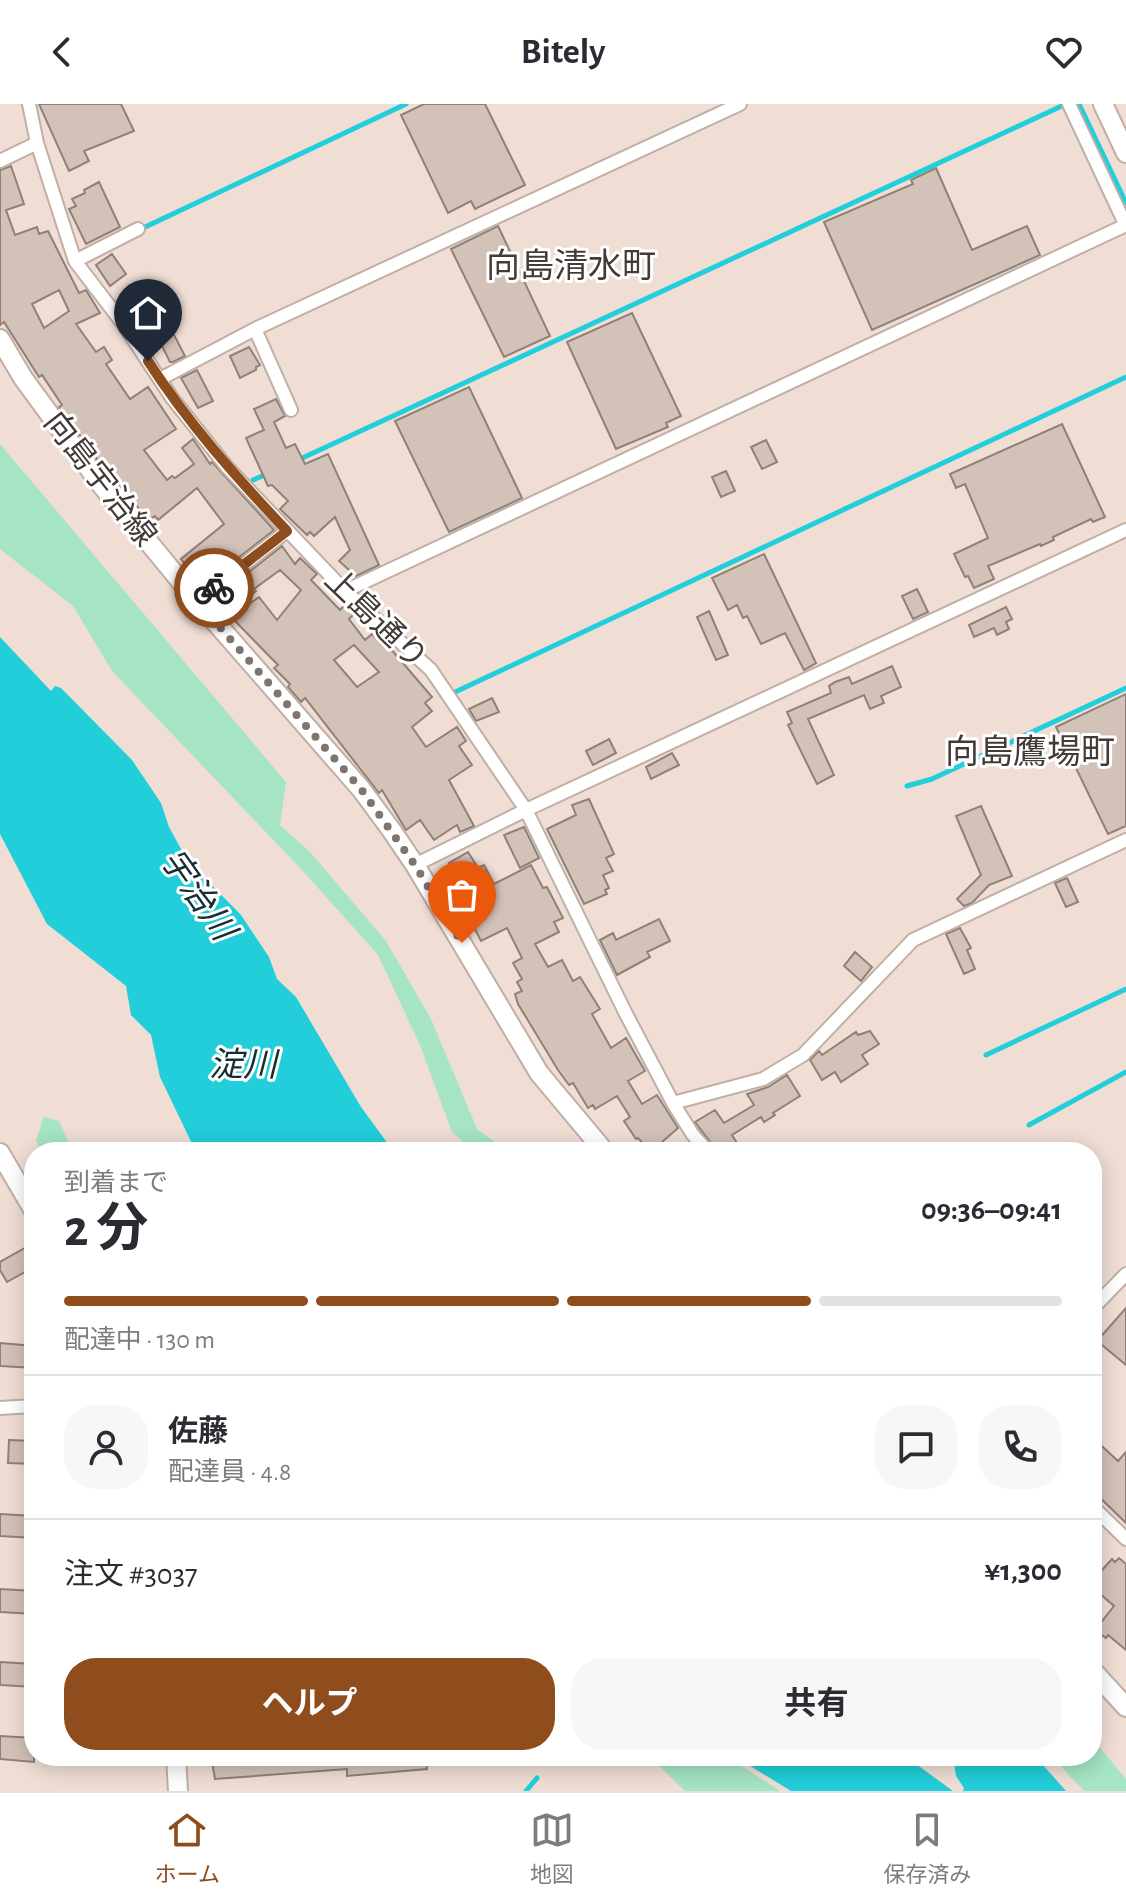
<!DOCTYPE html>
<html lang="ja">
<head>
<meta charset="utf-8">
<style>
	:root { --surface:#fff; --page:#f7f7f7; --text:#2b2b33; --muted:#7c7c81; --line:#e1e1e2; --accent:#8f4c1c }
	body { margin:0; font-family:"Alegreya Sans","Noto Sans JP",sans-serif; background:var(--page); color:var(--text); height:100vh; display:flex; flex-direction:column; font-size:30px; white-space:nowrap }
	* { box-sizing:border-box; margin:0 }
	p { font-size:26px; color:var(--muted) }
	.icon { flex:none; width:44px; height:44px; fill:none; stroke:currentColor; stroke-width:2; stroke-linecap:round; stroke-linejoin:round }
	.map { position:relative; flex:1; overflow:hidden }
	.drawer { position:absolute; left:24px; top:1038px; width:1078px; height:624px; display:flex; flex-direction:column; background:var(--surface); border-radius:32px; box-shadow:0 4px 20px #0003 }
	.drawer>* { flex:none }
	.pin { position:absolute; display:grid; place-items:center; width:68px; height:68px; color:#fff; margin:-82px -34px; border-radius:50% 50% 50% 0; rotate:-45deg; box-shadow:0 0 8px #0007 }
	.pin .icon { rotate:45deg }
	.courier { position:absolute; display:grid; place-items:center; width:80px; height:80px; margin:-40px; border:6px solid #8f4c1c; border-radius:50%; background:#fff; color:#222; box-shadow:0 2px 10px #0007 }
	.overview em { font-style:normal; font-weight:700 }
	.overview div { display:flex; flex-direction:column-reverse }
	.overview { display:flex; align-items:center; justify-content:space-between; height:136px; padding:0 40px }
	h1 { font-size:52px; font-weight:700; line-height:60px }
	.bar { display:grid; grid-template-columns:repeat(4,1fr); gap:12px 8px; align-content:center; height:96px; padding:0 40px }
	.bar i { height:10px; border-radius:6px; background:var(--line) }
	.bar .active { background:var(--accent) }
	.bar p { grid-column:span 4 }
	.line { display:flex; align-items:center; gap:20px; padding:0 40px; border-top:2px solid var(--line) }
	.line div { flex:1 }
	.round { display:grid; place-items:center; flex:none; width:84px; height:84px; border-radius:32px; background:var(--page) }
	.action { display:flex; gap:16px; margin-top:auto; padding:16px 40px }
	.action a { flex:1; height:92px; border-radius:32px; background:var(--accent); color:#fff; font-size:32px; font-weight:700; line-height:92px; text-align:center }
	.action a+a { background:var(--page); color:var(--text) }
	header { display:flex; justify-content:space-between; align-items:center; height:104px; padding:0 40px; background:var(--surface); font-size:36px; font-weight:700 }
	.tab-bar { display:flex; justify-content:space-around; align-items:center; height:112px; border-top:2px solid var(--line); background:var(--surface); font-size:22px; color:var(--muted) }
	.tab-bar a { display:grid; justify-items:center; gap:4px }
	.tab-bar .active { color:var(--accent) }
	.map>svg:first-child { display:block }
	.green { fill:#a5e4c4 }
	.water { fill:#21ceda }
	.lines { fill:none; stroke-linecap:round; stroke-linejoin:round }
	.stream { stroke:#21ceda; stroke-width:5 }
	.building { fill:#d3c2b8; stroke:#918077; stroke-width:2; fill-rule:evenodd }
	.street-casing { stroke:#c0afa5; stroke-width:16 }
	.secondary-casing { stroke:#c0afa5; stroke-width:22 }
	.street { stroke:#fff; stroke-width:12 }
	.secondary { stroke:#fff; stroke-width:18 }
	.done { stroke:#7f746e; stroke-width:8; stroke-dasharray:0 14.4 }
	.route { stroke:#8f4c1c; stroke-width:10 }
	.labels { text-anchor:middle; dominant-baseline:central; stroke-width:6; stroke-linejoin:round; paint-order:stroke }
	.street-label { font-size:32px; fill:#423b37; stroke:#fff }
	.neighbourhood-label { font-size:34px; fill:#423b37; stroke:#fff }
	.water-label { font-size:34px; font-style:italic; fill:#152f31; stroke:#fff }
</style>
</head>
<body>
<header><svg class="icon" aria-label="back" viewBox="0 0 24 24"><path d="M15 5l-7 7 7 7"/></svg>Bitely<svg class="icon" aria-label="heart" viewBox="0 0 24 24"><path d="M12 20l-8-8c-3-5 5-10 8-4 3-6 11-1 8 4z"/></svg></header>
<div class="map">
<svg width="1126" height="1687" viewBox="0 0 1126 1687">
	<rect width="100%" height="100%" fill="#f0ded4"/>
	<path class="green" d="M0 340 286 678 280 721 310 748 386 837 431 915 477 1025 509 1048H475L452 1028 420 941 378 851 303 767 112 567 73 502 0 445Z
		M44 1013 59 1017 73 1048H42L36 1036Z
		M1092 1634 1126 1675V1687H1084L1051 1652H1092Z
		M649 1652H726L780 1687H685Z"/>
	<path class="water" d="M0 533 51 587 55 582 61 584 132 656 161 699 169 723 187 756 241 811 269 853 277 875 296 893 361 1003 394 1048H196L160 973 151 931 131 911 126 882 47 820 0 730Z
		M734 1652H905L953 1687H791Z
		M953 1652H1035L1066 1687H963L964 1684 956 1672Z"/>
	<g class="lines">
		<path class="stream" d="M1079 0 1126 99
			M143 124 406 0
			M298 356 1066 0
			M253 376 267 370
			M453 589 1126 273
			M907 682 932 675 1126 584
			M986 951 1126 885
			M1029 1021 1126 968
			M526 1687 537 1674"/>
	</g>
	<path class="building" d="M39 0H121L134 27 84 47 89 57 69 67Z
		M424 0H485L525 81 475 105 471 97 448 109 401 11Z
		M11 62 24 100 6 106 15 131 37 123 39 130 48 127 79 189 86 186 100 209 76 220 96 248 104 243 112 256 106 260 130 295 148 283 176 325 144 346 167 376 172 372 175 374 194 360 182 344 193 335 210 360 212 358 274 426 202 482 181 455 224 420 197 384 158 416 155 412 149 416 105 366 59 303 62 301 42 271 39 273 4 218 0 221V66ZM59 186 69 207 44 224 32 200Z
		M936 64 972 146 1027 122 1040 151 872 226 824 118 913 80 911 76Z
		M99 78 120 123 86 140 69 105 76 102 72 95 85 89 84 86Z
		M498 122 550 232 504 253 451 145Z
		M112 150 126 170 110 182 96 161Z
		M158 200 185 252 173 258H170L155 228 150 231 144 218 146 216 142 208Z
		M632 209 681 312 666 319 668 323 616 345 567 238Z
		M249 243 260 261 256 263V266L240 274 230 252Z
		M197 266 213 297 198 304 181 274Z
		M469 283 522 394 449 428 395 317Z
		M276 295 285 312 274 318 286 344 295 340 305 360 328 350 379 461 356 472 339 457 350 446 335 413 314 432 310 428 307 431 280 405 288 397 272 381 268 382 246 334 264 326 254 305Z
		M1062 320 1105 413 1093 418 1091 415 1053 433 1054 436 1041 442 1040 440 988 462 994 475 974 484 968 472 965 473 954 450 988 434 965 380 956 384 950 370Z
		M766 336 777 358 762 365 751 343Z
		M726 367 735 387 721 393 712 373Z
		M282 442 295 460 300 454 317 470 311 476 340 506 345 501 354 510 349 515 365 536 372 530 382 541 385 538 432 593 425 599 432 607 412 623 426 643 457 623 466 637 459 642 472 661 449 676 474 722 460 728 457 721 434 736 420 716 406 726 382 686 379 689 305 594 301 598 288 583 290 580 274 564 278 561 231 513 259 493 277 516 301 486 280 466 254 485 256 487 247 495 234 480ZM354 541 379 568 357 583 334 556Z
		M764 450 816 559 804 566 785 529 761 540 747 512 743 514 737 501 728 506 712 474Z
		M917 485 928 508 913 515 902 492Z
		M1006 503 1012 515 1006 518 1009 525 997 531 994 524 974 533 969 521Z
		M709 507 728 551 716 556 697 513Z
		M892 562 901 583 881 592 884 599 870 605 864 591 808 615 834 671 817 680 788 621 792 619 787 608 831 589 829 582 835 578 849 573 852 580Z
		M1126 590V722L1108 730 1056 623Z
		M492 594 499 608 476 617 469 605Z
		M609 635 616 649 593 661 586 647Z
		M672 649 679 661 651 675 646 663Z
		M589 695 614 750 606 754 613 767 603 771 609 784 605 786 607 790 584 800 547 725 576 711 572 701Z
		M981 702 1012 772 989 781 972 799 964 802 957 795 981 771 956 712Z
		M524 723 539 754 520 764 504 731Z
		M468 748 478 764 484 761 494 780 531 761 543 784 547 783 563 814 554 818 559 828 535 840 548 863 562 856 573 877 580 873 600 905 592 910 611 944 626 934 645 967 628 977 642 1000 657 991 678 1024 662 1038 671 1048H651L638 1034 636 1035 624 1017 630 1013 617 992 595 1005 593 1001 588 1004 573 979 569 981 558 966 518 900 515 890 522 887 517 878 522 875 513 859 522 854 507 824 481 837 459 794 454 797 445 779 457 773 449 759Z
		M1067 774 1078 798 1066 803 1055 779Z
		M659 815 670 837 647 848 650 853 617 871 600 836 613 829 616 836Z
		M960 824 971 844 967 846 975 865 964 870 946 830Z
		M855 848 872 863 861 877 844 862Z
		M870 927 879 940 862 951 868 960 841 978 835 968 822 976 810 956 819 947 822 951 856 928 858 931Z
		M787 971 800 992 773 1009 775 1011 764 1018 761 1013 732 1031 737 1039 718 1048 695 1018 715 1006 724 1019 754 1001 747 990 768 983Z
		M30 1141 34 1148V1163L7 1178 0 1166V1158Z
		M1126 1204V1261L1097 1237Z
		M0 1239 34 1242V1264L0 1262Z
		M1092 1333 1118 1357 1126 1348V1419L1092 1386Z
		M9 1336 34 1337V1360L8 1359Z
		M0 1410 34 1412V1434L0 1432Z
		M1119 1454 1126 1460V1546L1108 1531 1106 1534 1095 1526 1114 1502 1092 1483V1477L1112 1455 1115 1458Z
		M0 1485 34 1487V1510L0 1508Z
		M0 1558 34 1560V1583L0 1581Z
		M0 1632 34 1634V1658L0 1655Z
		M211 1652H248V1654L426 1652 427 1665 347 1672V1665L215 1675Z"/>
	<g class="lines">
		<g class="street-casing">
			<path id="street" d="M29 0 37 39 75 157 124 221 172 294 227 363 345 487 431 566 526 706 626 910 673 999 693 1031 709 1048
				M1069 0 1126 122
				M0 57 37 39
				M75 157 138 125
				M255 225 291 306
				M160 275 255 225 740 0
				M345 487 1126 121
				M197 497 287 427
				M415 761 526 706 1126 426
				M673 999 763 975 803 951 913 836 1126 736
				M1092 1205 1126 1170
				M0 1304 34 1302
				M1092 1402 1126 1435"/>
		</g>
		<g class="secondary-casing">
			<path id="secondary" d="M1103 0 1126 49
				M0 235 23 274 99 378 197 497 361 685 392 727 415 761 539 969 605 1048
				M0 1049 34 1107
				M1092 1566 1126 1603
				M176 1652 178 1687"/>
		</g>
		<use href="#street" class="street"/>
		<use href="#secondary" class="secondary"/>
	</g>
	<g class="lines">
		<path class="done" d="M214 484 197 497 361 685 415 761 462 839"/>
		<path class="route" d="M148 257C188 319 236 373 287 427L214 484"/>
	</g>
	<g class="labels">
		<g class="street-label">
			<text transform="translate(100 375) rotate(52)">向島宇治線</text>
			<text transform="translate(376 515) rotate(44)">上島通り</text>
		</g>
		<g class="neighbourhood-label">
			<text x="571" y="163">向島清水町</text>
			<text x="1030" y="649">向島鷹場町</text>
		</g>
		<g class="water-label">
			<text transform="translate(197 791) rotate(55)">宇治川</text>
			<text x="243" y="962">淀川</text>
		</g>
	</g>
</svg>
<div class="pin" style="left:462px;top:839px;background:#ea580c"><svg class="icon" aria-label="bag" viewBox="0 0 24 24"><path d="M5 8h14l-1 12H6zM9 8a3 3 0 0 1 6 0"/></svg></div>
<div class="pin" style="left:148px;top:257px;background:#1f2937"><svg class="icon" aria-label="home" viewBox="0 0 24 24"><path d="M3 11l9-7 9 7M6 9v11h12V9"/></svg></div>
<div class="courier" style="left:214px;top:484px"><svg class="icon" aria-label="bike" viewBox="0 0 24 24"><circle cx="6" cy="16" r="4"/><circle cx="18" cy="16" r="4"/><path d="M6 16l4-8h5l3 8M10 8l3 8H6M13 5h3"/></svg></div>
<section class="drawer">
<div class="overview"><div><h1>2 分</h1><p>到着まで</p></div><em>09:36–09:41</em></div>
<div class="bar"><i class="active"></i><i class="active"></i><i class="active"></i><i></i><p>配達中 · 130 m</p></div>
<div class="line" style="height:144px"><a class="round"><svg class="icon" aria-label="person" viewBox="0 0 24 24"><circle cx="12" cy="8" r="4"/><path d="M4 21q1-7 8-7t8 7"/></svg></a><div><b>佐藤</b><p>配達員 · 4.8</p></div><a class="round"><svg class="icon" aria-label="chat" viewBox="0 0 24 24"><path d="M4 5h16v11H9l-5 4z"/></svg></a><a class="round"><svg class="icon" aria-label="phone" viewBox="0 0 24 24"><path d="M5 4h4l2 5-3 2q2 4 5 5l2-3 5 2v4C11 20 4 13 5 4z"/></svg></a></div>
<div class="line" style="height:104px"><div>注文 #3037</div><b>¥1,300</b></div>
<div class="action"><a>ヘルプ</a><a>共有</a></div>
</section>
</div>
<nav class="tab-bar">
<a class="active"><svg class="icon" aria-label="home" viewBox="0 0 24 24"><path d="M3 11l9-7 9 7M6 9v11h12V9"/></svg>ホーム</a>
<a><svg class="icon" aria-label="map" viewBox="0 0 24 24"><path d="M3 6l6-2 6 2 6-2v14l-6 2-6-2-6 2zM9 4v14M15 6v14"/></svg>地図</a>
<a><svg class="icon" aria-label="saved" viewBox="0 0 24 24"><path d="M7 4h10v16l-5-4-5 4z"/></svg>保存済み</a>
</nav>
</body>
</html>
